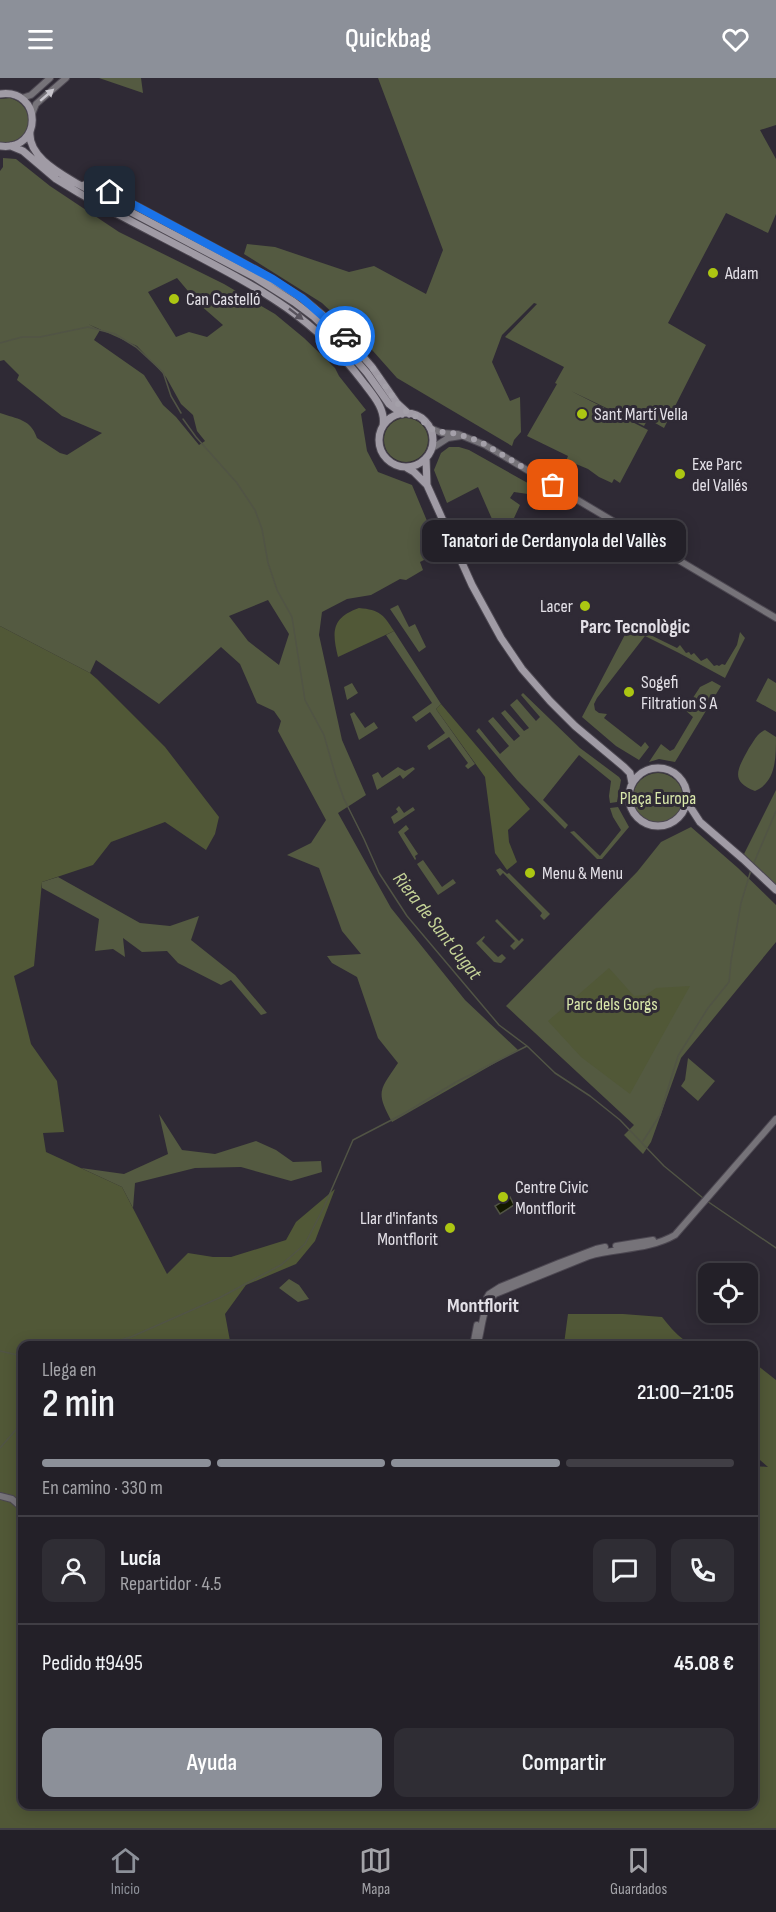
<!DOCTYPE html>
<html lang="es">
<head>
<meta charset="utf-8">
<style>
	:root { --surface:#232028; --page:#2f2d34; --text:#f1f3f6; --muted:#a3a3a8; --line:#403e45; --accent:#8c9099 }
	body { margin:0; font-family:"Sofia Sans Condensed",sans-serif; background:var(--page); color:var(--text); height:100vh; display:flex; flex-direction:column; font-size:22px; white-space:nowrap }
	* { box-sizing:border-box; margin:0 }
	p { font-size:20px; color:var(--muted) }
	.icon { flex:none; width:33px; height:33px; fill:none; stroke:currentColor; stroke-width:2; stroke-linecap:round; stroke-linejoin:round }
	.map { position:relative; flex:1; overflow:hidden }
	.sheet { position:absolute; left:18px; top:1263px; width:740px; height:468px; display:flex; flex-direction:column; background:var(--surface); border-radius:12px; box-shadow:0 3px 15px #0003,0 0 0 2px var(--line) }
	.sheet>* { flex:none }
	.fabs { position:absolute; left:698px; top:1185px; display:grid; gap:12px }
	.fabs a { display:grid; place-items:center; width:60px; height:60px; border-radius:12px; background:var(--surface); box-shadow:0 3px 15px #0003,0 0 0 2px var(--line); font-size:30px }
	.pin { position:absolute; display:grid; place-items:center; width:51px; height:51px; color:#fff; margin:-26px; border-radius:12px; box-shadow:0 3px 9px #0006 }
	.courier { position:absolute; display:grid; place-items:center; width:60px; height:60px; margin:-30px; border:4px solid #1a73e8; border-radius:50%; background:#fff; color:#222; box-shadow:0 2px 8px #0007 }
	.bubble { position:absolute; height:42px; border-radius:12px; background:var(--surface); box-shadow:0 3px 15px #0003,0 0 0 2px var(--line); font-size:20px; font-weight:600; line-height:42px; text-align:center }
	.summary em { font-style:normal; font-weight:600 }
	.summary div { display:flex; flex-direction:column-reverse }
	.summary { display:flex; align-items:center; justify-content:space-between; height:102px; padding:0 24px }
	h1 { font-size:39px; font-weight:600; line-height:45px }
	.bar { display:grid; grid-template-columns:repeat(4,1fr); gap:9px 6px; align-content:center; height:72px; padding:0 24px }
	.bar i { height:8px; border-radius:4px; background:var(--line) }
	.bar .on { background:var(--accent) }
	.bar p { grid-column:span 4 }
	.line { display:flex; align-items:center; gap:15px; padding:0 24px; border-top:2px solid var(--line) }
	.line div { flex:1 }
	.round { display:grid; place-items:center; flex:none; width:63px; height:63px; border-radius:12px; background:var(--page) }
	.button { display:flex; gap:12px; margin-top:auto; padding:12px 24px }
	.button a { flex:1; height:69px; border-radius:12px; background:var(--accent); color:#fff; font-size:24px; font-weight:600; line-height:69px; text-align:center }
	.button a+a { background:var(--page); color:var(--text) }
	header { display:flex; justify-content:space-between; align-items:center; height:78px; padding:0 24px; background:var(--accent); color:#fff; font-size:27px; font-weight:600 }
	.menu { display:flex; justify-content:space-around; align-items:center; height:84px; border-top:2px solid var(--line); background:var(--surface); font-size:16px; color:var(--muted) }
	.menu a { display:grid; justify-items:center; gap:3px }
	.menu .on { color:var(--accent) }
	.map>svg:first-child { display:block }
	.green { fill:#545a41; fill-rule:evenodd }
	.forest { fill:#515837 }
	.water { fill:#131800; stroke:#515445; stroke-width:1.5 }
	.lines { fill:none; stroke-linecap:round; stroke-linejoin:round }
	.stream { stroke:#515445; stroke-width:1.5 }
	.tertiary-casing { stroke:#4c4751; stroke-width:8 }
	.secondary-casing { stroke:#4c4751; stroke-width:9 }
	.tertiary { stroke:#767379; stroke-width:6 }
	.secondary { stroke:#a09ba5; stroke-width:7 }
	.oneway { fill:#c8c5cc }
	.oneway2 { fill:#57525c }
	.done { stroke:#a4a0a9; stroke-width:6; stroke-dasharray:0 10.8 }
	.route { stroke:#1a73e8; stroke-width:8 }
	.poi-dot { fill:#acc612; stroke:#2f2a35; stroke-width:2 }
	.labels { text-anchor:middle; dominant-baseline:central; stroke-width:6; stroke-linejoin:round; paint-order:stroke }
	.poi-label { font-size:18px; fill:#e3e0e7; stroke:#2f2a35; text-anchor:start }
	.park-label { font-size:18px; fill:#d9e8ab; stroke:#2f2a35 }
	.neighbourhood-label { font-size:20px; font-weight:bold; fill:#e3e0e7; stroke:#2f2a35 }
	.water-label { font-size:20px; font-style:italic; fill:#c5d397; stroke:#2f2a35 }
</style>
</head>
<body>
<header><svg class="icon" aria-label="menu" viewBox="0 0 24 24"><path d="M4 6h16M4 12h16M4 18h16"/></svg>Quickbag<svg class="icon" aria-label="heart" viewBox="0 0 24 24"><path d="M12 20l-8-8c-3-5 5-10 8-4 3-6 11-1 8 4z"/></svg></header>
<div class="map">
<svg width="776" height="1750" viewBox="0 0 776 1750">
	<rect width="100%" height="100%" fill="#2f2a35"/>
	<path class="green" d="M99 0H141L143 15Z
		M378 0H776V47L760 52 776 81V136L768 155 726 135 668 245 706 267 664 350 648 341 644 348 571 313 648 352 620 405 614 401 612 405 599 399 588 391 576 386 574 389 560 383 561 382 566 383 568 378 527 358 557 306 555 305 564 289 505 259 537 226 534 225 502 257 492 284 510 323 520 319 521 354 514 362 512 368 397 300 373 273 322 225 244 176 247 166 275 169 349 194 374 188 426 216 443 172Z
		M10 20C40 29 31 69 0 64V21Z
		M3 80 16 81 50 108 119 154 224 206 275 236 304 260 335 290 339 298 366 332 361 336 367 373 378 394 412 407 440 474 420 484 423 492 406 502 400 501 371 517 347 521 322 534 319 557 342 662 366 717 338 735 391 830 465 922 518 972 392 1044C375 1013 380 1012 398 985L378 960 357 899 332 885 327 878 361 876 342 853 319 790 287 777 311 765 326 742 278 653 281 643 274 633 257 625 240 586 221 569 159 626 96 582 90 595 0 548V335C17 341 31 341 37 360L60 375 67 377 102 355 62 338 17 302 19 297 4 282 0 283V93L3 89ZM177 200 199 226 223 247 207 259 189 254 176 259 148 214ZM88 246 137 268 166 299 181 326 193 337 197 353 205 363 199 367 176 339 163 327 144 297 94 262 100 252ZM268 522 289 556 279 587 248 563 229 538Z
		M384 362a22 22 0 1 1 44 0a22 22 0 1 1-44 0Z
		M449 369H459L469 372 533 408 528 416 514 414 510 420 520 427 509 451 503 444 495 448 478 409 447 425 434 392 441 375Z
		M398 527 409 549 415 546 426 569 419 574 390 531Z
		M630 547 677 570 680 567 686 575 689 574 691 577 694 575 701 583 707 580 714 588 717 587 719 588 722 586 725 587 737 567 740 554 745 560 725 600 679 575 645 558 597 620 594 626 595 632 599 635 607 636 604 640 641 669 645 664 649 669 639 682 616 668 582 639Z
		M394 553 441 626 436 631 475 686 468 691 465 688 468 685 449 659 429 672 427 668 445 655 430 634 416 644 412 639 432 625 386 557Z
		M768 600 776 605V634L756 623Z
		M712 603 721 608 675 684 659 681 649 684 661 666 670 673 674 671 693 639 685 632 700 609Z
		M352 605 358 615 347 622 344 609Z
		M523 615 580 670 619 699 621 702 617 724 610 725 609 718 611 703 579 677 543 722 568 747 565 751 517 702 476 653 479 650 500 676 509 668 488 643 493 639 514 663 520 658 501 635 505 632 524 653 529 650 510 627 517 621 536 643 540 639 521 617Z
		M354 634 365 650 374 644 378 650 359 662 350 636Z
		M765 652 776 659C776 680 776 704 755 713 728 703 739 689 749 670 754 663 757 655 765 652Z
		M398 689 405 693 413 689 415 691 403 701 400 697 377 712 372 697 378 694 382 700Z
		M633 720a25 25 0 1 1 50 0a25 25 0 1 1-50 0Z
		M776 712V807L744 776Z
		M399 728 404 735 413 729 415 732 394 746 391 739 398 734 396 731Z
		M618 729 629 749 602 781H597L570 754 574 753 600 778 621 752 613 739 610 730Z
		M406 747 409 751 404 755 418 776 415 778 416 781 415 782 398 754Z
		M691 749 738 790 776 827V864L681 980 651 1064 643 1076 624 1057 634 1047 506 928 637 794 661 764Z
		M423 782 442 809 453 801 456 805 438 817 417 786Z
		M500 790 507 796 509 795 550 836 544 842 540 838 542 835 503 795 500 798 496 792Z
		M58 799 140 845 170 848 199 838 191 862 235 897 267 935 261 937 231 902 221 907 178 885 167 873 142 874 123 860 125 879 113 871 95 873 99 841 42 810V804Z
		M497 841 519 863 522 860 524 862 514 872 510 868 515 863 495 843Z
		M484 858 485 859 482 863 498 879 502 876 506 880 501 885 494 884 476 865Z
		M688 980 715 1003 698 1023 681 1008 685 1002Z
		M159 1036 182 1072 215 1076 256 1063 276 1072 293 1084 321 1083 322 1094 291 1103 241 1089 195 1090 135 1105 133 1130 122 1109 81 1090 124 1096 168 1076Z
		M289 1201 299 1207 309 1221 298 1224 279 1210Z"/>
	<path class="forest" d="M359 530C380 532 383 536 394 553L338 579C332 554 331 540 359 530Z
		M0 548 90 595 97 601 165 669 219 739 215 756 206 772 165 744 111 764 93 787 42 804 34 888 14 898 31 966 57 1003 64 1054 43 1055 46 1074 122 1109 167 1196 188 1175 213 1179H231L286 1162 296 1144 335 1111 315 1163 296 1186 246 1207 225 1236 230 1263 217 1268H22V1726H753V1398L754 1397 753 1388 768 1389 753 1376V1284L776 1302V1750H0Z
		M441 626 530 731 508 752 509 764 517 784 507 792 495 775 485 699 436 631Z
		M609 890 634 918 646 917 656 910 690 908 630 1016 581 979 548 943Z
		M568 1236H623L662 1239C671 1250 685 1269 702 1267 703 1267 709 1263 710 1262 717 1261 724 1264 729 1267L579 1268 564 1266Z"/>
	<path class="water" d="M510 1119 514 1127 500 1136 495 1128Z"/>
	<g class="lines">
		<path class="stream" d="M0 265 22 259H40L88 249 115 256 136 269 163 294 171 318 181 335
			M183 341 196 359 237 405 255 432 262 451 268 485 277 512 292 539 305 622 324 657 336 699 344 721 364 761 379 795 407 838 499 947 527 968 555 995 590 1018 620 1042 664 1088 703 1120
			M753 787 776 733
			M643 1063 660 1037 678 978 708 930 729 904 731 883 741 825 751 792
			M707 1123 776 1170
			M98 1268 131 1259 219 1220 281 1187 305 1166 324 1129 353 1062 405 1035 456 1004 527 968
			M0 1273 22 1278
			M0 1370 22 1345"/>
		<g class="tertiary-casing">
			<path id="tertiary" d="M22 20 31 17 50 0
				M32 36 36 26 66 0
				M430 350 442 355 458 356 485 367 776 540
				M431 371 448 360 461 358
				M616 1168 653 1162
				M485 1223 489 1216 500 1209 559 1185 596 1171 605 1169
				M473 1268 477 1247
				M477 1268C483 1249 481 1231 495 1216L589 1178C617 1170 649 1172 675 1157L776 1041
				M0 1418 12 1421 22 1430"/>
		</g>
		<g class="secondary-casing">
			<path id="secondary" d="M0 16C43 10 43 74 0 68
				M30 54C28 78 58 94 76 105L256 200 294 224 314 239 341 265 367 295 389 326 402 336
				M11 68 23 73 56 101 79 115C116 136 154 155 192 175 262 212 314 239 363 304 373 317 386 331 383 348
				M84 107 110 114 256 192 302 220 327 241 352 266 372 289 397 325 409 336
				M379 362a27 27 0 1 1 54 0a27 27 0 1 1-54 0Z
				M426 380 427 407 472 507 501 560 522 591 550 623 575 648 624 689 630 695 632 705
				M407 390 414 394 426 406
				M629 719a29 29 0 1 1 58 0a29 29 0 1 1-58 0Z
				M687 724 700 744 743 781 776 812"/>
		</g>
		<use href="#tertiary" class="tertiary"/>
		<use href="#secondary" class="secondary"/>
	</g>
	<defs><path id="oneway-solid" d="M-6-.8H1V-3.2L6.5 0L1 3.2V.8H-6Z" transform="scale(1.5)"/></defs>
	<use class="oneway" href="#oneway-solid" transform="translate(47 17) rotate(-41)"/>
	<use class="oneway2" href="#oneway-solid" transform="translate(296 236) rotate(38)"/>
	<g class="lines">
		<path class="done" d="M345 258 372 289 397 325 409 336 420 340 430 350 436 353 458 356 479 363 553 407"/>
		<path class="route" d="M110 114 273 201 302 220 345 258"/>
	</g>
	<g class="poi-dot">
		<circle cx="713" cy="195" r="6"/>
		<circle cx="174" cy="221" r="6"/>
		<circle cx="582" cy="336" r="6"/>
		<circle cx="680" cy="396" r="6"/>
		<circle cx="585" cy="528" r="6"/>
		<circle cx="629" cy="614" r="6"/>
		<circle cx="530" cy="795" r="6"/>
		<circle cx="503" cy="1119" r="6"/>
		<circle cx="450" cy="1150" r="6"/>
	</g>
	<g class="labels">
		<g class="poi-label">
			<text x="725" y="195">Adam</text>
			<text x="186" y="221">Can Castelló</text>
			<text x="594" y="336">Sant Martí Vella</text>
			<text x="692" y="386">Exe Parc<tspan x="692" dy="21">del Vallés</tspan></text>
			<text x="573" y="528" text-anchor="end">Lacer</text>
			<text x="641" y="604">Sogefi<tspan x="641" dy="21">Filtration S A</tspan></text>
			<text x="542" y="795">Menu &amp; Menu</text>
			<text x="515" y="1109">Centre Civic<tspan x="515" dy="21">Montflorit</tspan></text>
			<text x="438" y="1140" text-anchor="end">Llar d'infants<tspan x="438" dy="21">Montflorit</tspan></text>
		</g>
		<g class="park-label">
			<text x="658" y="720">Plaça Europa</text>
			<text x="612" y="926">Parc dels Gorgs</text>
		</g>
		<g class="neighbourhood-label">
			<text x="635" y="549">Parc Tecnològic</text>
			<text x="483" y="1228">Montflorit</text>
		</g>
		<g class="water-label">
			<text transform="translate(437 848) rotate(52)">Riera de Sant Cugat</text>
		</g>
	</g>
</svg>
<div class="fabs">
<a><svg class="icon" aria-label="locate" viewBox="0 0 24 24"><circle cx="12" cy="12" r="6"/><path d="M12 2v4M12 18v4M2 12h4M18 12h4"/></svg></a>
</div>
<div class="pin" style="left:553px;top:407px;background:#ea580c"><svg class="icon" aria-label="bag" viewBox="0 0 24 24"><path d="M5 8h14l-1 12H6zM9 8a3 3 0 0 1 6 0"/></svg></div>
<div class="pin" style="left:110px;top:114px;background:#1f2937"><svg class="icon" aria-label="home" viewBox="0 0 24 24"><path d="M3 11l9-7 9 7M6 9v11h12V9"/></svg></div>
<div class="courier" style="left:345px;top:258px"><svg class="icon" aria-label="car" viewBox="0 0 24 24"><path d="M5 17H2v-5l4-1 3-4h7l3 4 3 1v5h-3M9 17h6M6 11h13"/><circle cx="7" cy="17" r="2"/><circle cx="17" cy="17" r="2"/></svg></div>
<div class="bubble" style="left:422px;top:442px;width:264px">Tanatori de Cerdanyola del Vallès</div>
<section class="sheet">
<div class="summary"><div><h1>2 min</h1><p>Llega en</p></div><em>21:00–21:05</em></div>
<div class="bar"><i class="on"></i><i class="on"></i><i class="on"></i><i></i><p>En camino · 330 m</p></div>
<div class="line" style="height:108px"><a class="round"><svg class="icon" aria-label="person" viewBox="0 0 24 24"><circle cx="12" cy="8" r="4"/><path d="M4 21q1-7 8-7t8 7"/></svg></a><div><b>Lucía</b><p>Repartidor · 4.5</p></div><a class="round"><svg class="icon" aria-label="chat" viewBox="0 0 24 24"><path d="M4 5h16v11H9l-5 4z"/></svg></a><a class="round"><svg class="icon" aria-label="phone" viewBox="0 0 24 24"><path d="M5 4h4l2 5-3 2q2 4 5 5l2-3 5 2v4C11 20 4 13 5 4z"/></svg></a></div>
<div class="line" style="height:78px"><div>Pedido #9495</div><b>45.08 €</b></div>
<div class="button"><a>Ayuda</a><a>Compartir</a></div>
</section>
</div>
<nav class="menu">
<a class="on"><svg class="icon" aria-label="home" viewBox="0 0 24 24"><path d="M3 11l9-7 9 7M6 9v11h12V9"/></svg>Inicio</a>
<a><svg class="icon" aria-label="map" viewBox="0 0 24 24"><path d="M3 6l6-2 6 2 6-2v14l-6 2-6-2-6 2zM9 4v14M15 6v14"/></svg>Mapa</a>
<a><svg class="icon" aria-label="saved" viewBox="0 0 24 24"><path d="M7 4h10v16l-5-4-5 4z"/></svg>Guardados</a>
</nav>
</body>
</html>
